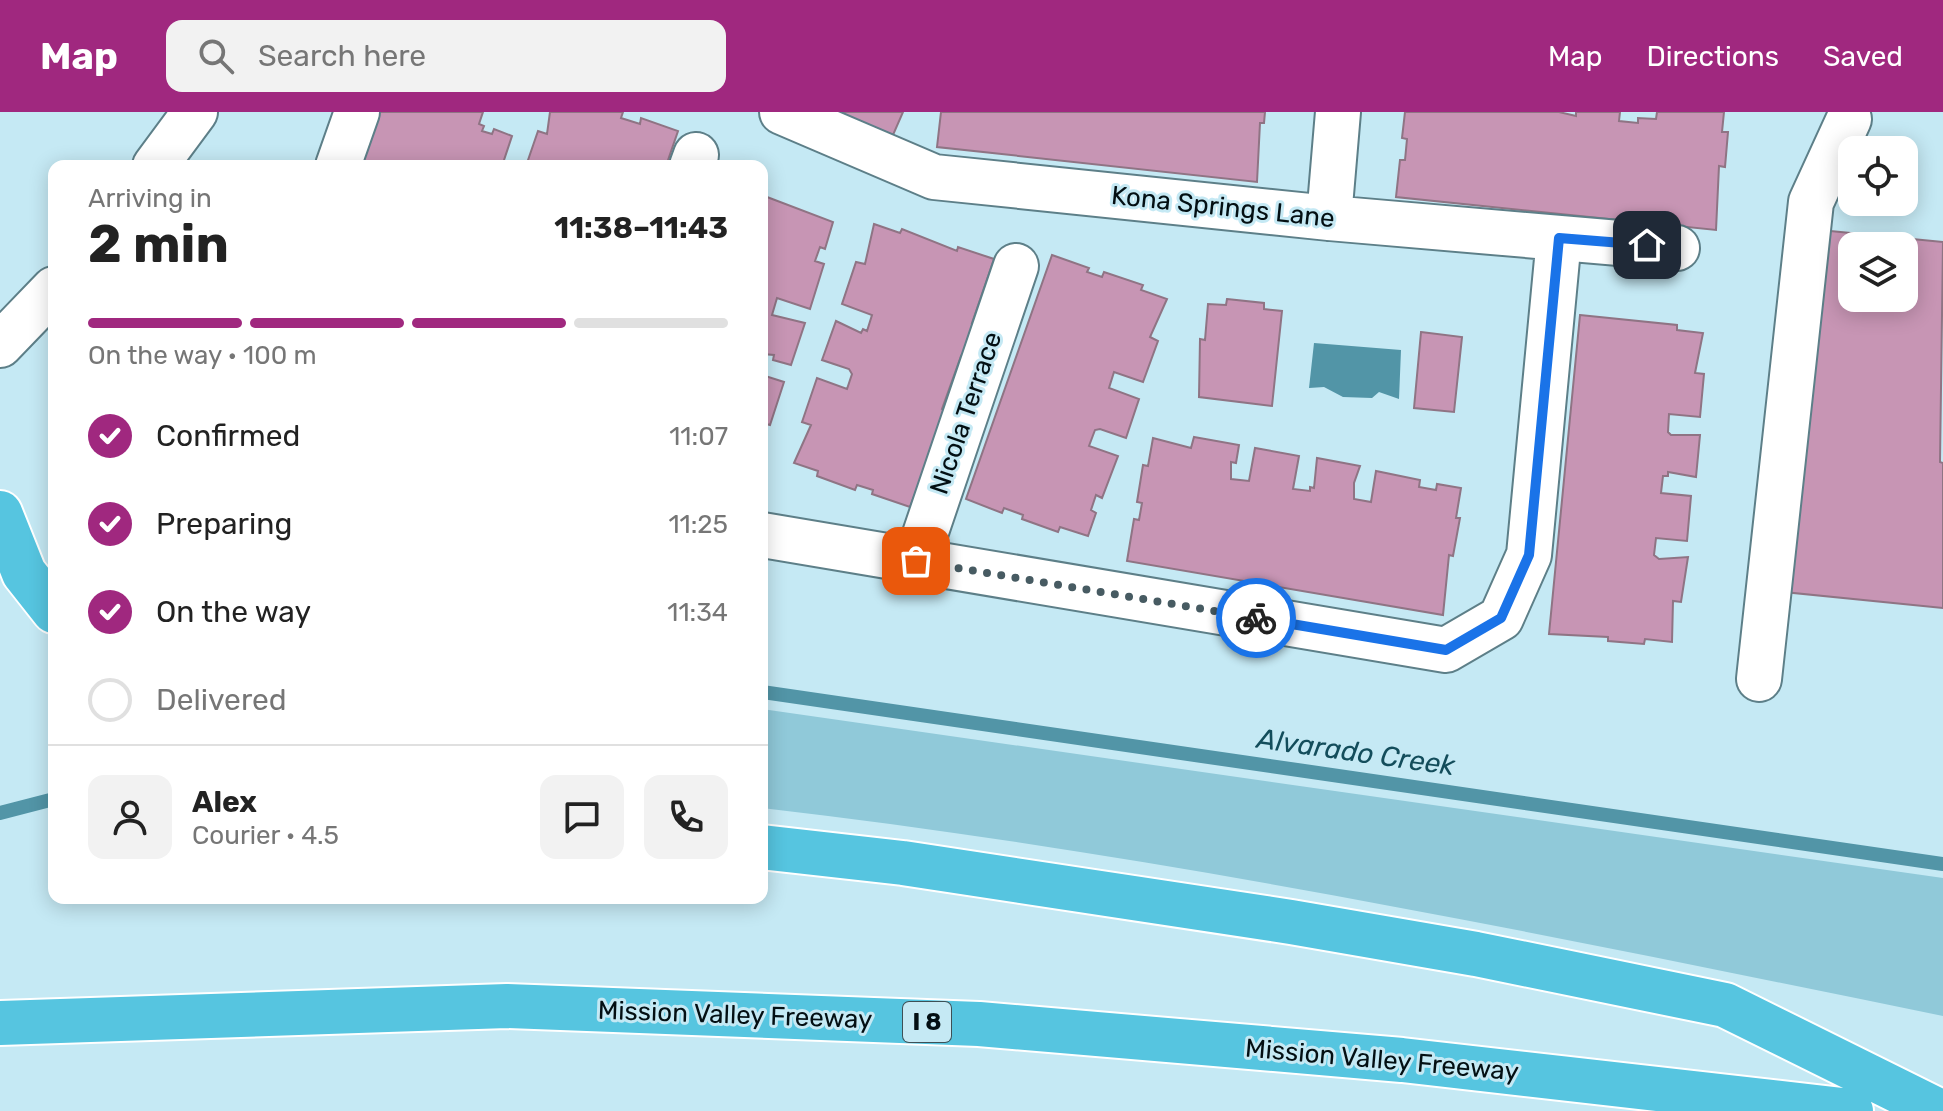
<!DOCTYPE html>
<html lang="en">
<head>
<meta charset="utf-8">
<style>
	:root { --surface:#fff; --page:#f2f2f2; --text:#222; --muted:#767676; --line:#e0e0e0; --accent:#a0287f }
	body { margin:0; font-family:Rubik,sans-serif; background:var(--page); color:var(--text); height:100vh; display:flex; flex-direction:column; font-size:30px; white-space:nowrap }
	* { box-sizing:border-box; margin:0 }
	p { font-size:26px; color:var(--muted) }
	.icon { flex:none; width:44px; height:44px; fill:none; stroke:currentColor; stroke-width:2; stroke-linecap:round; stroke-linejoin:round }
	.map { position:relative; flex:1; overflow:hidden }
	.side { position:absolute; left:48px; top:48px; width:720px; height:744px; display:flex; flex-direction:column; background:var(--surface); border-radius:16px; box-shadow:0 4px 20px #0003 }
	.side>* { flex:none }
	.controls { position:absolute; left:1838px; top:24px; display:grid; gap:16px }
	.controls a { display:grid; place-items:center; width:80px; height:80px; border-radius:16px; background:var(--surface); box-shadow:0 4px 20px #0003; font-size:40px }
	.pin { position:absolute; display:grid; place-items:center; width:68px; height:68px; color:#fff; margin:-34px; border-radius:16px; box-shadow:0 4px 12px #0006 }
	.courier { position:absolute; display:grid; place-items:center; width:80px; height:80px; margin:-40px; border:6px solid #1a73e8; border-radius:50%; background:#fff; color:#222; box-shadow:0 2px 10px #0007 }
	.headline em { font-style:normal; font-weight:700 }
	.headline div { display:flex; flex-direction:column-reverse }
	.headline { display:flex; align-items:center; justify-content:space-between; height:136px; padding:0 40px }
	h1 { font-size:52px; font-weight:700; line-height:60px }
	.bar { display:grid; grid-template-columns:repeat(4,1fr); gap:12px 8px; align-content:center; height:96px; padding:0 40px }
	.bar i { height:10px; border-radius:6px; background:var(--line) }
	.bar .current { background:var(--accent) }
	.bar p { grid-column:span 4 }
	.line { display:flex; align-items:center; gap:20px; padding:0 40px; border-top:2px solid var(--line) }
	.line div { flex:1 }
	.round { display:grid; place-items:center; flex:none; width:84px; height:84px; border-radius:16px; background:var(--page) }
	ol { padding:0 40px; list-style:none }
	li { display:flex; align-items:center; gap:24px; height:88px }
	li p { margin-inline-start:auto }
	li .icon { padding:8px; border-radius:50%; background:var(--accent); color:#fff; stroke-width:4 }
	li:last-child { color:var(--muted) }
	li i { width:44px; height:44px; border:4px solid var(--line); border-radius:50% }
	header { display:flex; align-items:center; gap:48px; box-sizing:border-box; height:112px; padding:0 40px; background:var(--accent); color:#fff }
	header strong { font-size:38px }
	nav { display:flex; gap:44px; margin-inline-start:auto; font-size:28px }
	.search { width:560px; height:72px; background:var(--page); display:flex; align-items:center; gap:20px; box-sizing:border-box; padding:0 28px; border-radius:16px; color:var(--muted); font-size:30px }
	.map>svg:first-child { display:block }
	.green { fill:#90c9d9 }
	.water { fill:#5295a7 }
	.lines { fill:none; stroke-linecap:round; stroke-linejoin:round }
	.stream { stroke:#5295a7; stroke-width:14 }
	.building { fill:#c795b4; stroke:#8f7484; stroke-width:2; fill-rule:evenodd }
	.minor-casing { stroke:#5d7f88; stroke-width:48 }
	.highway-casing { stroke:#fff; stroke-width:48 }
	.minor { stroke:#fff; stroke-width:44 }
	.highway { stroke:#56c5e0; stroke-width:44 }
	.done { stroke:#475b62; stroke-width:8; stroke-dasharray:0 14.4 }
	.route { stroke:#1a73e8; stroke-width:10 }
	.labels { text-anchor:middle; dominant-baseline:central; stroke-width:6; stroke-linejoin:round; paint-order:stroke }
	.shield { fill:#c5e9f4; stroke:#3d5056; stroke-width:2 }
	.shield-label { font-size:24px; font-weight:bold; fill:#030f13 }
	.street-label { font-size:26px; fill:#030f13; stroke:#c5e9f4 }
	.water-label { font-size:28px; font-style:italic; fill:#134d5b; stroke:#c5e9f4 }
</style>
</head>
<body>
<header>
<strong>Map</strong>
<div class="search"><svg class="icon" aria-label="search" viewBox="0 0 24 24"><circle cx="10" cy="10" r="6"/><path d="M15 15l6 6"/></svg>Search here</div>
<nav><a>Map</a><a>Directions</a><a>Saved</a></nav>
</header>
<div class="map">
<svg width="1943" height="999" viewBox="0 0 1943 999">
	<rect width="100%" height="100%" fill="#c5e9f4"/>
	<path class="green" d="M762 597 1943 766V904C1551 824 1160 742 762 696Z"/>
	<path class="water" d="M1314 231 1401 238 1399 287 1379 280 1372 286 1343 285 1324 275 1309 276Z"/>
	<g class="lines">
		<path class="stream" d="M762 580 1943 752
			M0 701 54 687"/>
	</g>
	<path class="building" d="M377 0H483L479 12 484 14 482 19 492 22 494 17 512 24 502 54H359Z
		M550 0H623L621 6 640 12 641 6 678 19 666 54H526L538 19 547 22Z
		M837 0H903L893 23Z
		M941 0H1265L1264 11H1260L1257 70 937 35Z
		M1405 0H1559L1576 4V0H1620L1619 9 1638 11V6L1656 7 1657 0H1724L1722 20H1728L1725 55 1719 54 1716 118 1396 85 1400 48H1405L1407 27 1402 26Z
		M767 85 833 110 825 137 820 135 815 149 824 152 810 197 777 186 772 203 805 211 791 253 773 248 774 243 762 242V89L765 90Z
		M874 112 900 121 902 117 957 139 958 135 994 147 972 211H976L964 246 961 244 942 297 946 299 910 395 872 382 873 378 857 373 855 378 817 364 818 359 794 351 811 313 802 310 817 266 847 277 852 262 849 257 822 248 836 209 861 221 863 217 867 219 872 203 842 192 856 150 865 152Z
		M1820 118 1943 130 1940 350 1943 351V496L1784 480ZM1852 134H1904V186H1852Z
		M1052 143 1089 156 1087 160 1102 165 1104 160 1143 173 1141 178 1167 187 1150 225 1158 229 1143 270 1114 260 1109 276 1139 287 1126 326 1100 317 1095 318 1089 334 1118 344 1102 386 1096 383 1091 398 1096 401 1088 424 1060 415 1058 420 1022 407 1023 403 1004 396 1002 401 966 387Z
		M1227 187 1264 191V197L1282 199 1272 294 1199 285 1200 227 1205 228 1208 192 1226 193Z
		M1580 203 1677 213V218L1703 221 1695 261 1704 262 1700 305 1669 302 1668 320 1671 323H1700L1696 365 1668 360V364H1663L1661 381 1691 384 1687 429 1656 426 1654 443 1659 447 1688 445 1681 490 1673 489 1672 530 1645 527 1644 532 1608 529V525L1549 522Z
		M1421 220 1462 225 1454 300 1414 296Z
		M762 263 784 270 770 313 762 311Z
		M1194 325 1239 333 1236 351 1231 350V367L1249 369 1255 336 1299 344 1293 377 1310 379V375L1314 376 1317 346 1360 354 1354 371V387L1371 390 1376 359 1420 368 1419 375 1436 378 1437 372 1461 376 1456 406H1460L1453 444 1449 443 1443 503 1127 449 1134 407 1139 408 1142 391 1137 390 1143 353 1148 354 1153 326 1191 336Z"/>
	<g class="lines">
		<g class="minor-casing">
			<path id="minor" d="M782 0 934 65 1329 106 1677 136
				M155 54 195 0
				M338 54 357 0
				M692 54 696 43
				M1329 106 1338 0
				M0 233 54 177
				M762 423 1446 538 1501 506 1529 443 1559 126
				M916 449 1016 154
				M1759 567 1811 90 1849 7"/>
		</g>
		<g class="highway-casing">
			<path id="highway" d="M0 401 24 461 54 499
				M762 735 903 751 1291 810 1476 842 1725 893 1939 999
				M0 911 507 894 979 912 1402 948 1851 999"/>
		</g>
		<use href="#minor" class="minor"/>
		<use href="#highway" class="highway"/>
	</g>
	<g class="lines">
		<path class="done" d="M916 449 1256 506"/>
		<path class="route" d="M1256 506 1446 538 1501 506 1529 443 1559 126 1647 133"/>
	</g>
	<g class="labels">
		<rect class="shield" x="903" y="890" width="48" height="40" rx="6"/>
		<g class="shield-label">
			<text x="927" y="910">I 8</text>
		</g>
		<g class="street-label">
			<text transform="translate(1223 95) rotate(6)">Kona Springs Lane</text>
			<text transform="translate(966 301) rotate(-71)">Nicola Terrace</text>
			<text transform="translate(735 903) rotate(2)">Mission Valley Freeway</text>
			<text transform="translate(1382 948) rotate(5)">Mission Valley Freeway</text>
		</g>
		<g class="water-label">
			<text transform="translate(1356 640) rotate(8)">Alvarado Creek</text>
		</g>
	</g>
</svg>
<div class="controls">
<a><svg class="icon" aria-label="locate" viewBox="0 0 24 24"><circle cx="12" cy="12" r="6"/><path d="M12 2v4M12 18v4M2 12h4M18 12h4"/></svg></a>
<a><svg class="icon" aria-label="layers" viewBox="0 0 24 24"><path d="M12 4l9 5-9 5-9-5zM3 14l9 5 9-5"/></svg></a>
</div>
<div class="pin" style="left:916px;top:449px;background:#ea580c"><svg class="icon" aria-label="bag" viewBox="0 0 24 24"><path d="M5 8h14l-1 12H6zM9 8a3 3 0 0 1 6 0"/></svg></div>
<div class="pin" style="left:1647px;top:133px;background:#1f2937"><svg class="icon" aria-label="home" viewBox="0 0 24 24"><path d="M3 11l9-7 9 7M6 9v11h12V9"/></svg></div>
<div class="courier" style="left:1256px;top:506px"><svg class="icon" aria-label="bike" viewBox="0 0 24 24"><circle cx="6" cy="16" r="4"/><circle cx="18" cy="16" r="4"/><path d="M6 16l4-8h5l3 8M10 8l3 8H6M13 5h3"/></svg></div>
<section class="side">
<div class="headline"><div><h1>2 min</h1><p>Arriving in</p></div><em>11:38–11:43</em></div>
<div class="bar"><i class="current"></i><i class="current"></i><i class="current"></i><i></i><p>On the way · 100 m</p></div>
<ol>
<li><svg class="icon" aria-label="check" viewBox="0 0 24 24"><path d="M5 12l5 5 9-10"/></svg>Confirmed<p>11:07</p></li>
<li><svg class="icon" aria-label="check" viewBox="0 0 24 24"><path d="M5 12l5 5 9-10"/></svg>Preparing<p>11:25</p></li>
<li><svg class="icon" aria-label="check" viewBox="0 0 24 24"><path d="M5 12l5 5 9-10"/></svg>On the way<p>11:34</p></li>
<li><i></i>Delivered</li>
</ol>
<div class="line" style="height:144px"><a class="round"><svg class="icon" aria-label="person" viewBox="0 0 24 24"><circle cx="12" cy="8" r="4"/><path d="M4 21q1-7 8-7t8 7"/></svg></a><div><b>Alex</b><p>Courier · 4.5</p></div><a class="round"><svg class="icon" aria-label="chat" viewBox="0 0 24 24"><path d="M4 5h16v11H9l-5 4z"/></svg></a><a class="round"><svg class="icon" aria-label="phone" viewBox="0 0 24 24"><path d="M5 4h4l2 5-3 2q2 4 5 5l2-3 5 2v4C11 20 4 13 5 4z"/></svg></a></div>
</section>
</div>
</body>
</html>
